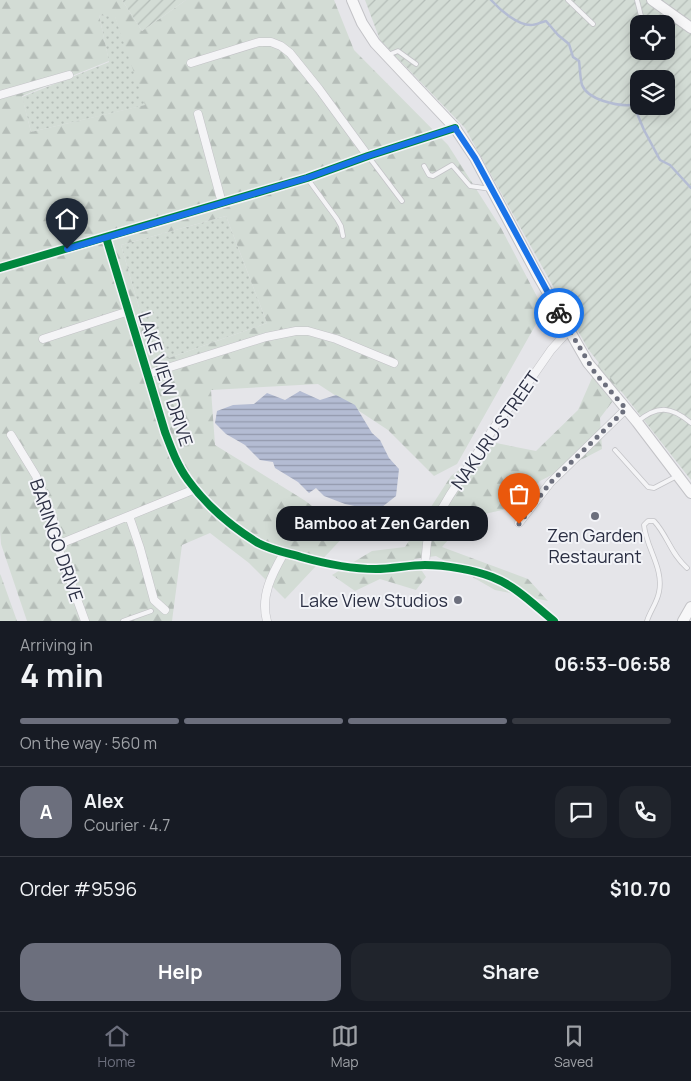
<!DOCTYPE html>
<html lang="en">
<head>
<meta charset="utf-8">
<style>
	:root { --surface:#171b24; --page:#20242c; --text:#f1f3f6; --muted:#9ea1a6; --line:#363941; --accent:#6c6f7d }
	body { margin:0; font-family:Manrope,sans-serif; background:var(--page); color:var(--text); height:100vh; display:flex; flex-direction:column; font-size:19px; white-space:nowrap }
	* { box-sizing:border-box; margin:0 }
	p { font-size:16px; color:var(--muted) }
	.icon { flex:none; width:28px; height:28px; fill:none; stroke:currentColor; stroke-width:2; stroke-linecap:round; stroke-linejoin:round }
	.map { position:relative; height:621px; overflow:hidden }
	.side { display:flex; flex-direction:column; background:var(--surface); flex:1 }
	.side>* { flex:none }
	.tools { position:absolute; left:630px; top:15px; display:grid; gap:10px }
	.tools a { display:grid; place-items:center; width:45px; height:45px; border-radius:10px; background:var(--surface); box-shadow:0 2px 12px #0003; font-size:25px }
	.pin { position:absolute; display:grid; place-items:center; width:42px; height:42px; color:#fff; margin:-51px -21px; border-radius:50% 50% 50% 0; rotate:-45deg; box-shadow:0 0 5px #0007 }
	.pin .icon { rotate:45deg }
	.courier { position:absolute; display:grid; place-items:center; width:50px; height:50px; margin:-25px; border:4px solid #1a73e8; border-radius:50%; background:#fff; color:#222; box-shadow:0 1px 6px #0007 }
	.bubble { position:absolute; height:35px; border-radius:15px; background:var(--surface); box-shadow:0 2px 12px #0003; font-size:16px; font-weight:700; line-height:35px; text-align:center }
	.summary em { font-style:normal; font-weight:700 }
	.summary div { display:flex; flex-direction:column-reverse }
	.summary { display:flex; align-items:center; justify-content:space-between; height:85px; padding:0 20px }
	h1 { font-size:32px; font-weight:700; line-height:38px }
	.bar { display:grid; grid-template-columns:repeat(4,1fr); gap:8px 5px; align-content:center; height:60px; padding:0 20px }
	.bar i { height:6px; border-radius:4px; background:var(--line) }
	.bar .selected { background:var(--accent) }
	.bar p { grid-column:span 4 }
	.line { display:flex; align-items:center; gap:12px; padding:0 20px; border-top:1px solid var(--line) }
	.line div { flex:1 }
	.round { display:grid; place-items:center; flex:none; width:52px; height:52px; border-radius:15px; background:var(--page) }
	.action { display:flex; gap:10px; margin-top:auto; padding:10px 20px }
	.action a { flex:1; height:58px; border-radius:15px; background:var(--accent); color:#fff; font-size:20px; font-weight:700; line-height:58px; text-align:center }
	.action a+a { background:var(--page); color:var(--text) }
	.tabs { display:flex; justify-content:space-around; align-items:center; height:70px; border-top:1px solid var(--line); background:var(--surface); font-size:14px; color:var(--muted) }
	.tabs a { display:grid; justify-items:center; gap:2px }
	.tabs .selected { color:var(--accent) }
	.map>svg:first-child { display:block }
	.grass { fill:url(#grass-dots) }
	.forest { fill:url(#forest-firs); fill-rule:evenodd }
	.garden { fill:url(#garden-furrows); fill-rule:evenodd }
	.water { fill:url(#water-rules) }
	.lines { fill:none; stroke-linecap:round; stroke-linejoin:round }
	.stream { stroke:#b4bcd3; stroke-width:2.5 }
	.lane-casing { stroke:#c3c3c7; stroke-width:5.5 }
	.street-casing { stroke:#c3c3c7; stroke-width:9 }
	.secondary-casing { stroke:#c3c3c7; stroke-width:12 }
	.lane { stroke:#f4f4f6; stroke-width:4 }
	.street { stroke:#f4f4f6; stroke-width:8 }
	.secondary { stroke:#f7f7f8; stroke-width:10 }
	.cycleway-casing { stroke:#f3f4f8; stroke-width:11 }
	.cycleway { stroke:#00873e; stroke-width:8 }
	.done { stroke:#6c6f7d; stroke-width:5; stroke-dasharray:0 9 }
	.route { stroke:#1a73e8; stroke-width:6 }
	.poi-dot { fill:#6c6f7d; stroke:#f3f4f8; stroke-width:2 }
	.labels { text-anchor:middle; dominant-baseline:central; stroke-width:4; stroke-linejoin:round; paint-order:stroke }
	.street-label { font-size:18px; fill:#2b2f43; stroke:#f3f4f8 }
	.poi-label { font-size:18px; fill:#2b2f43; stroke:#f3f4f8 }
</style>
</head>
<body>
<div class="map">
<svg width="691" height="621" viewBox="0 0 691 621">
	<defs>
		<pattern id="grass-dots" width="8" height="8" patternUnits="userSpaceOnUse" patternTransform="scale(1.25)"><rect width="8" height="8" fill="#d3dcd5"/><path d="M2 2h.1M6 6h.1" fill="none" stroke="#b5bdb8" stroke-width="1.8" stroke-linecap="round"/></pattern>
		<pattern id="forest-firs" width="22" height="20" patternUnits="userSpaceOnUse" patternTransform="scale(1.25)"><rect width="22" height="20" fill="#d3dcd5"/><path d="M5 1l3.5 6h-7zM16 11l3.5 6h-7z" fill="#b5bdb8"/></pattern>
		<pattern id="garden-furrows" width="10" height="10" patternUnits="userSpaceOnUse" patternTransform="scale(1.25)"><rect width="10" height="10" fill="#d3dcd5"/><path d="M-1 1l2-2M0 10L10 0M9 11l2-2" fill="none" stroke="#b5bdb8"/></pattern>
		<pattern id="water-rules" width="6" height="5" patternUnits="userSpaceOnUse" patternTransform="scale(1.25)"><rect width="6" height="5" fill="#b4bcd3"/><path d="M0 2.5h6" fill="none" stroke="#9399ad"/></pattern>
	</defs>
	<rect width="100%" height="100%" fill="#e5e5e9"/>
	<path class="grass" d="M99 15 115 16 146 105 31 132 22 97 109 62Z
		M226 216 267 323 155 363 121 245Z"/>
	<path class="forest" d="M0 0H122L142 31 186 0H334L354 50 448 145 501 228 544 310 457 464 434 476 388 430 318 384 211 390 215 445 304 500 348 532 285 599 249 563 210 533 182 545 172 621H27L1 544 0 531ZM99 15 115 17 145 105 31 132 22 96 109 61ZM226 216 267 323 155 363 121 245Z
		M606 346 638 368 600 418 602 449 540 481 515 507 467 518 442 547 528 579 548 601 495 590 436 556 414 559 426 577 416 590 380 579 355 591 332 575 372 551 405 547 451 476 496 443 536 451 578 410Z
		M0 574 1 576 17 621H0Z"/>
	<path class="garden" d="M122 0H186L142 31Z
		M365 0H691V480L588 349 465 128 380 40ZM639 24H666V51H639ZM639 79H666V106H639Z"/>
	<path class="water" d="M300 391 320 400 336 395 355 405 372 433 380 440 389 458 399 469 396 496 382 507 364 508 345 504 324 496 316 488 309 493 298 482 275 468 273 462 260 460 245 445 226 434 215 423 217 411 233 405 254 404 267 393 285 400Z"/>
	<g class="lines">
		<path class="stream" d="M491 0C500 10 517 25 531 25 536 25 541 22 546 21L558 35 569 44 573 57 579 61C580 68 580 78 582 85 588 100 617 106 631 105L636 111 644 130 660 160 670 165 691 188"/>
		<g class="lane-casing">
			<path id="lane" d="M568 0 593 24
				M637 0 643 24
				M388 55 398 51 416 64
				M368 156 402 201
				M424 166 429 175 433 176 452 165 470 186 491 189
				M307 178 337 219 341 226 343 236
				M637 422C657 405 671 406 691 423
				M615 450 648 487 654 488 677 476
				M123 621 151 611
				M647 621C650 611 657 603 659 592 664 568 646 548 644 525L648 521H654C668 536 670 553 687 568"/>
		</g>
		<g class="street-casing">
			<path id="street" d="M191 63 259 42H271L281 46 290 53 319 89 368 156
				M0 95 69 75
				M198 114 222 203
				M106 237 165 432C171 448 177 465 188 480 206 505 232 527 258 543 271 550 287 553 301 557 326 564 349 569 376 569 392 569 409 565 425 565 445 565 474 570 492 577 516 586 534 605 554 621
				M0 268 307 178 368 156 455 128
				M43 339 129 311
				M148 374 266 337 296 331H308L336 339 394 363
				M11 435 36 476 53 519 52 531 85 621
				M129 516 140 548 154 600 165 610
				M519 523 550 483 626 409
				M57 545 195 489
				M425 565 427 543 430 529 450 495 499 420 519 396 551 350 569 330
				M267 621C260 596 272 574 284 553"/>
		</g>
		<g class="secondary-casing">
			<path id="secondary" d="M352 0 362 23 375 43 455 128 475 158 537 274 588 363 637 422 691 493
				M652 0 691 28
				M683 621 691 607"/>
		</g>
		<use href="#lane" class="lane"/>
		<use href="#street" class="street"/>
		<use href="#secondary" class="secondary"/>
		<g class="cycleway-casing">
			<path id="cycleway" d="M106 237 165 432C171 448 177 465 188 480 206 505 232 527 258 543 271 550 287 553 301 557 326 564 349 569 376 569 392 569 409 565 425 565 445 565 474 570 492 577 516 586 534 605 554 621
				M0 268 307 178 368 156 455 128"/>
		</g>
		<use href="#cycleway" class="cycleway"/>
	</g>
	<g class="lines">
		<path class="done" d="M519 524 550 483 626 409 595 373 559 313"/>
		<path class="route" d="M67 249 307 178 368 156 455 128 475 158 559 313"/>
	</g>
	<g class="poi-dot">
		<circle cx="595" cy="516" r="5"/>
		<circle cx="458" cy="600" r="5"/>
	</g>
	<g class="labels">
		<g class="street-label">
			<text transform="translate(166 379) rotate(72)">LAKE VIEW DRIVE</text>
			<text transform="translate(495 430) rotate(-55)">NAKURU STREET</text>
			<text transform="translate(57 540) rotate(71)">BARINGO DRIVE</text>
		</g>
		<g class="poi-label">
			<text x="595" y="535">Zen Garden<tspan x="595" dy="21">Restaurant</tspan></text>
			<text x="448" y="600" text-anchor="end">Lake View Studios</text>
		</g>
	</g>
</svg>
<div class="tools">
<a><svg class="icon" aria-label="locate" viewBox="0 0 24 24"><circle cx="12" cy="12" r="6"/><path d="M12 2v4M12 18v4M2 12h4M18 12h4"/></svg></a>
<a><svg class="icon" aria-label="layers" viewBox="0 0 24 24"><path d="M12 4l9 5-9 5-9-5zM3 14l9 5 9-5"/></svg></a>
</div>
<div class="pin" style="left:519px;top:524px;background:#ea580c"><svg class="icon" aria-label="bag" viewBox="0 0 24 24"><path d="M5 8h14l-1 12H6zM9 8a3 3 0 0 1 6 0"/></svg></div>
<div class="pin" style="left:67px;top:249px;background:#1f2937"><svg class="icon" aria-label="home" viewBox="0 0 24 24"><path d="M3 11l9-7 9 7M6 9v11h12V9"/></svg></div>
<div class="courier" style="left:559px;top:313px"><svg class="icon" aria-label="bike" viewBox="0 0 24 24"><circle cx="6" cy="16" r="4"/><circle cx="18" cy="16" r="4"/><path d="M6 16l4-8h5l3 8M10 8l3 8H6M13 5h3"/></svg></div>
<div class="bubble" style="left:276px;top:506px;width:212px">Bamboo at Zen Garden</div>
</div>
<section class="side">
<div class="summary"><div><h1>4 min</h1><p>Arriving in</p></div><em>06:53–06:58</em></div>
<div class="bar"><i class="selected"></i><i class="selected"></i><i class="selected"></i><i></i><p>On the way · 560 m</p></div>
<div class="line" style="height:90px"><b class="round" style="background:var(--accent);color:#fff">A</b><div><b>Alex</b><p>Courier · 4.7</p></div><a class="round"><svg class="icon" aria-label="chat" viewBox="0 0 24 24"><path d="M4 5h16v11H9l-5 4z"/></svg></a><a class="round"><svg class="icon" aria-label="phone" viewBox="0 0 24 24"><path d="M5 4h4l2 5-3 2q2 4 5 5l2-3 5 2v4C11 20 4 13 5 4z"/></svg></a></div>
<div class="line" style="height:65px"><div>Order #9596</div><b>$10.70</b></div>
<div class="action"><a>Help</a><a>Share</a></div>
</section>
<nav class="tabs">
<a class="selected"><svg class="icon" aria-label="home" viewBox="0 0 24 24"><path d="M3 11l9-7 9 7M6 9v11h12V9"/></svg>Home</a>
<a><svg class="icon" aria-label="map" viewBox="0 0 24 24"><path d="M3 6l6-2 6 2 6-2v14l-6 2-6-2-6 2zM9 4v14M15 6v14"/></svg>Map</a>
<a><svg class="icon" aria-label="saved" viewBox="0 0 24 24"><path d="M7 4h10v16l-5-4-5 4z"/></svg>Saved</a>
</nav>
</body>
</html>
